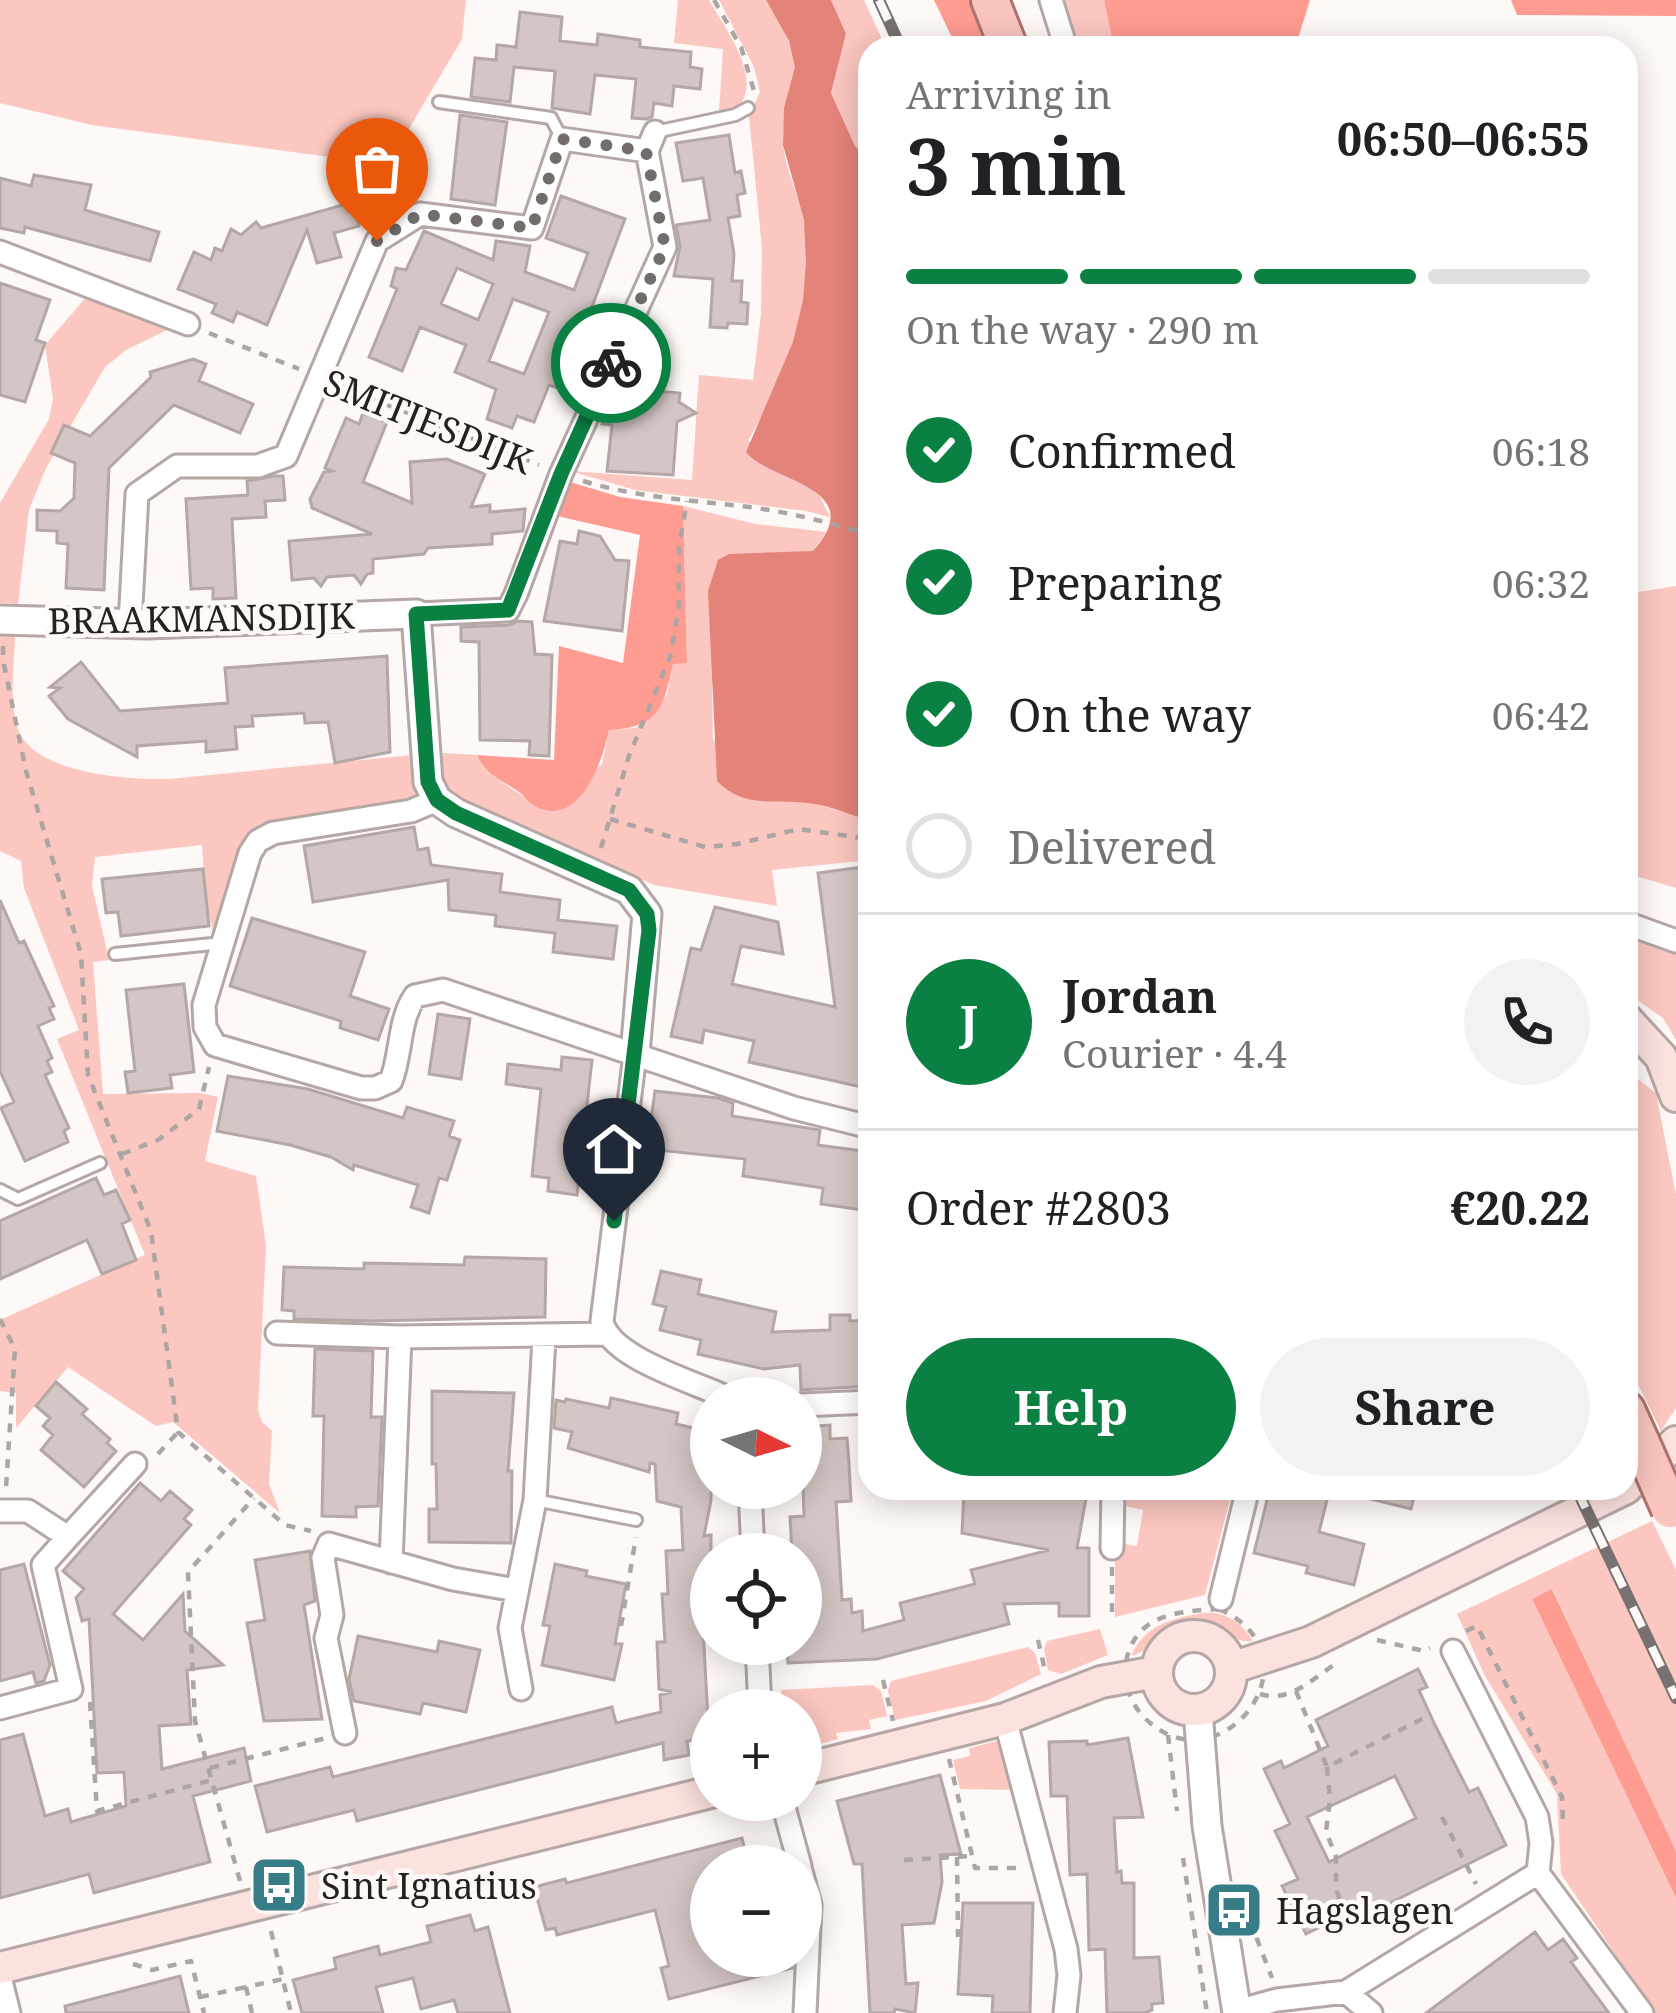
<!DOCTYPE html>
<html lang="en">
<head>
<meta charset="utf-8">
<style>
	:root { --surface:#fff; --page:#f2f2f2; --text:#202124; --muted:#757577; --line:#e0e0e0; --accent:#0b8043 }
	body { margin:0; font-family:"Noto Serif",serif; background:var(--page); color:var(--text); height:100vh; display:flex; flex-direction:column; font-size:45px; white-space:nowrap }
	* { box-sizing:border-box; margin:0 }
	p { font-size:39px; color:var(--muted) }
	.icon { flex:none; width:66px; height:66px; fill:none; stroke:currentColor; stroke-width:2; stroke-linecap:round; stroke-linejoin:round }
	.map { position:relative; flex:1; overflow:hidden }
	.drawer { position:absolute; left:858px; top:36px; width:780px; height:1464px; display:flex; flex-direction:column; background:var(--surface); border-radius:36px; box-shadow:0 6px 30px #0003 }
	.drawer>* { flex:none }
	.needle { width:78px; rotate:95deg }
	.controls { position:absolute; left:690px; top:1377px; display:grid; gap:24px }
	.controls a { display:grid; place-items:center; width:132px; height:132px; border-radius:50%; background:var(--surface); box-shadow:0 6px 30px #0003; font-size:60px }
	.pin { position:absolute; display:grid; place-items:center; width:102px; height:102px; color:#fff; margin:-123px -51px; border-radius:50% 50% 50% 0; rotate:-45deg; box-shadow:0 0 12px #0007 }
	.pin .icon { rotate:45deg }
	.courier { position:absolute; display:grid; place-items:center; width:120px; height:120px; margin:-60px; border:9px solid #0b8043; border-radius:50%; background:#fff; color:#222; box-shadow:0 3px 15px #0007 }
	.overview em { font-style:normal; font-weight:700 }
	.overview div { display:flex; flex-direction:column-reverse }
	.overview { display:flex; align-items:center; justify-content:space-between; height:204px; padding:0 48px }
	h1 { font-size:78px; font-weight:700; line-height:90px }
	.bar { display:grid; grid-template-columns:repeat(4,1fr); gap:18px 12px; align-content:center; height:144px; padding:0 48px }
	.bar i { height:15px; border-radius:9px; background:var(--line) }
	.bar .selected { background:var(--accent) }
	.bar p { grid-column:span 4 }
	.line { display:flex; align-items:center; gap:30px; padding:0 48px; border-top:3px solid var(--line) }
	.line div { flex:1 }
	.round { display:grid; place-items:center; flex:none; width:126px; height:126px; border-radius:63px; background:var(--page) }
	ol { padding:0 48px; list-style:none }
	li { display:flex; align-items:center; gap:36px; height:132px }
	li p { margin-inline-start:auto }
	li .icon { padding:12px; border-radius:50%; background:var(--accent); color:#fff; stroke-width:4 }
	li:last-child { color:var(--muted) }
	li i { width:66px; height:66px; border:6px solid var(--line); border-radius:50% }
	.button { display:flex; gap:24px; margin-top:auto; padding:24px 48px }
	.button a { flex:1; height:138px; border-radius:72px; background:var(--accent); color:#fff; font-size:48px; font-weight:700; line-height:138px; text-align:center }
	.button a+a { background:var(--page); color:var(--text) }
	.map>svg:first-child { display:block }
	.green { fill:#fbc7c0 }
	.forest { fill:#ff9c91 }
	.water { fill:#e38379 }
	.building { fill:#d4c6c4; stroke:#b4a7a5; stroke-width:3; fill-rule:evenodd }
	.lines { fill:none; stroke-linecap:round; stroke-linejoin:round }
	.service-casing { stroke:#b5a7a5; stroke-width:16 }
	.minor-casing { stroke:#b5a7a5; stroke-width:27 }
	.tertiary-casing { stroke:#b5a7a5; stroke-width:33 }
	.secondary-casing { stroke:#b5a7a5; stroke-width:36 }
	.primary-casing { stroke:#ad736c; stroke-width:42 }
	.path { stroke:#aba5a4; stroke-width:4.5; stroke-dasharray:9 9; stroke-linecap:butt }
	.service { stroke:#fff; stroke-width:10 }
	.minor { stroke:#fff; stroke-width:21 }
	.tertiary { stroke:#fff; stroke-width:27 }
	.secondary { stroke:#fce2df; stroke-width:30 }
	.primary { stroke:#fac5bf; stroke-width:36 }
	.rail-casing { stroke:#777271; stroke-width:12 }
	.rail { stroke:#fef8f7; stroke-width:8; stroke-dasharray:22; stroke-linecap:butt }
	.primary-bridge-casing { stroke:#ad736c; stroke-width:42; stroke-linecap:butt }
	.primary-bridge { stroke:#fac5bf; stroke-width:36 }
	.done { stroke:#726c6b; stroke-width:12; stroke-dasharray:0 21.6 }
	.route { stroke:#0b8043; stroke-width:15 }
	.labels { text-anchor:middle; dominant-baseline:central; stroke-width:9; stroke-linejoin:round; paint-order:stroke }
	.street-label { font-size:36px; fill:#262120; stroke:#fef8f7 }
	.poi-label { font-size:36px; fill:#262120; stroke:#fef8f7; text-anchor:start }
</style>
</head>
<body>
<div class="map">
<svg width="1676" height="2013" viewBox="0 0 1676 2013">
	<rect width="100%" height="100%" fill="#fef8f7"/>
	<path class="green" d="M0 0H466L462 39 394 154 359 161 92 125 0 103Z
		M678 0H709C724 27 764 78 738 107L719 111 723 49 674 43Z
		M719 0H766C777 21 794 43 795 67 796 92 782 114 783 140 784 168 798 193 804 220 821 295 784 377 748 441L818 493 830 517 806 511 635 490 570 471 692 480 699 375 753 380 761 314 762 248 749 116 760 92 754 67Z
		M831 0H864L886 48H870V162L855 146 831 93 846 35Z
		M1062 0H1104L1114 48H1076Z
		M88 295 169 329 126 350 105 367 46 468 29 510 18 604 0 603V503L49 419 53 399 45 345Z
		M683 506 755 524 826 532 813 551 799 553 712 685 713 740 816 804 870 820V860L772 870 777 906 654 885 464 801C446 791 439 780 436 760L442 759 443 753 477 755C489 781 514 786 533 805L602 765 609 730 636 728 667 695 673 663H687Z
		M1676 586V888L1626 873V594Z
		M0 636 15 637C14 665 10 696 16 723 27 774 128 780 169 779L412 755 415 796 398 803 263 826C228 846 228 896 213 931L206 904 202 845 95 857 92 886 109 960 93 962 103 1094 200 1093 218 1097 205 1161 256 1176 266 1246 258 1410 262 1422 272 1431 269 1484 280 1513 173 1422 156 1426 68 1367 16 1428V1393L0 1391V1320L145 1255 57 1039 79 1030 24 888 21 861 0 851Z
		M1626 937 1676 954V1040L1663 1018 1626 992Z
		M1626 1070 1656 1093 1676 1195V1408L1661 1431 1626 1360Z
		M1119 1488H1233L1205 1595 1115 1617V1553L1118 1543 1137 1546 1143 1510 1125 1506Z
		M1652 1521 1676 1570V1851L1553 1590 1532 1599 1676 1898V2013H1655L1561 1874 1557 1794 1485 1676 1457 1614Z
		M1202 1613C1225 1611 1241 1622 1253 1641 1230 1644 1215 1620 1190 1623 1166 1626 1154 1650 1131 1656 1145 1625 1170 1619 1202 1613Z
		M1100 1629 1108 1655 1061 1674 1048 1670 1044 1649 1047 1641Z
		M1028 1647 1035 1653 1041 1674 986 1701 895 1720 888 1691 891 1681Z
		M873 1685 881 1691 887 1716 869 1720 871 1729 836 1733 838 1739 813 1746 801 1739V1710H783L781 1690Z
		M1004 1739 1017 1790 960 1789 953 1760 970 1756 969 1748Z"/>
	<path class="forest" d="M934 0H973L992 48H957Z
		M1104 0H1310L1295 48H1114Z
		M1511 0H1676V16L1517 15Z
		M567 481 620 497 683 506 687 663 673 664C663 709 659 727 609 730 603 760 579 832 533 805 528 802 524 796 519 792 502 780 486 776 477 755L554 760 559 646 623 663 640 535 557 516Z
		M1552 1589 1676 1851V1898L1532 1599Z"/>
	<path class="water" d="M766 0H831L846 34 831 93 855 146 870 162V820C851 816 834 807 815 804 779 798 744 810 717 781L708 591 718 560 729 554 813 551C871 486 769 482 746 452L793 342 803 300 806 262 804 220 783 145 784 108 795 67 789 41Z"/>
	<path class="building" d="M520 12 562 17 560 41 597 45 598 34 640 40V47L691 52 690 67 702 69 700 89 674 86 672 106 654 103 652 117 647 119 632 118 636 79 595 75 590 114 552 108 555 71 514 67 510 102 471 97 475 58 496 60 497 45 516 47Z
		M460 115 507 122 495 205 451 199Z
		M729 135 735 173 741 171 745 193 737 195 740 216 728 218 734 254 732 281H742L741 302 748 303 747 324 728 323 727 328 710 327 713 279 674 276 680 246 676 225 710 220 703 178 683 181 676 143Z
		M34 175 91 185 85 210 159 232 150 261 25 227 24 233 0 228V178L31 186Z
		M561 196 625 219 561 389 549 385 534 422 517 416 512 428 487 419 496 389 455 372 466 345 420 327 402 371 369 357 397 289 391 286 396 268 406 270 424 231 493 260 496 241 530 246 525 272 574 290 588 253 546 238ZM457 268 493 284 478 320 441 304ZM513 299 549 312 524 374 489 361Z
		M353 202 359 226 334 233 341 257 317 263 307 230 267 325 237 312 233 322 212 313 216 304 178 289 194 252 211 260 215 248 222 251 231 229 241 235 256 222 261 228Z
		M0 283 50 300 36 340 45 343 25 402 0 395Z
		M193 359 206 364 199 381 253 404 240 433 174 405 109 468 104 590 66 588 68 544 57 543V531L37 530V510L60 511 74 498 75 463 51 453 64 425 90 436 151 377 150 372Z
		M632 389 680 393 679 402 696 413 677 422 673 475 607 471 612 425 602 424 603 419 611 401 617 402 618 391Z
		M363 413 387 422 363 482 412 503 410 462 447 459 485 474 471 507 490 505V512L525 509 523 531 492 534V544L428 548 424 554 373 559V573L367 574 361 584 354 575 327 577 321 586 314 578 292 580 289 541 372 534 312 508 310 499 324 472 332 471 325 468 346 418 359 424Z
		M274 476H283L285 500 265 501 266 517 232 519 236 598 213 599V588L191 589 186 499 248 495 247 481Z
		M579 531 600 536 615 560 629 561 622 631 544 621 560 541 577 544Z
		M518 621 532 622 535 654 552 655 549 756 529 755 530 741 480 740 479 642 461 641V627L509 625Z
		M387 656 390 752 335 763 328 722 305 723 304 713 252 716 253 726 235 727 237 749 206 752V741L137 746V757L68 719 49 696 60 688 50 687 81 662 120 711 228 703 225 668Z
		M414 827 418 850 428 848 431 865 502 874 500 892 560 900 558 920 617 926 613 959 553 952 555 933 495 926 496 915 449 910 448 880 313 902 304 846Z
		M870 866V1089L749 1062 754 1041 704 1030 702 1043 671 1036 691 948 701 950 715 907 778 922 783 954 741 946 732 984 835 1007 818 873Z
		M203 869 209 926 121 936 118 912 106 913 102 879Z
		M0 900 19 943 24 941 54 1006 49 1008 54 1019 38 1026 52 1058 47 1061 52 1072 45 1075 69 1128 64 1131 68 1142 25 1161 1 1108 14 1102 0 1071Z
		M252 918 365 952 350 996 389 1009 378 1040 340 1028 341 1021 230 986Z
		M184 984 194 1072 170 1075 172 1088 128 1093 125 1072 135 1071 126 990Z
		M438 1014 470 1019 461 1079 429 1074Z
		M562 1057 592 1060 577 1195 548 1191 549 1178 532 1176 541 1089 506 1084 508 1064 561 1070Z
		M228 1076 308 1089 403 1118 407 1107 454 1121 449 1136 460 1140 447 1180 439 1178 429 1213 411 1207 418 1185 354 1165 353 1170 331 1157 290 1145 217 1131Z
		M655 1091 718 1098 733 1103 732 1116 820 1130 818 1145 870 1152V1211L821 1204 823 1188 743 1176 745 1159 647 1149Z
		M96 1178 104 1195 116 1190 130 1220 122 1224 136 1260 102 1274 87 1240 0 1279V1221Z
		M465 1257 546 1259 545 1317 374 1321 294 1319V1311L282 1310 284 1267 364 1269V1263L464 1265Z
		M661 1271 701 1280 698 1294 776 1312 772 1332 830 1330V1315H850V1321L870 1320V1386L801 1390 800 1365 764 1369 698 1354 701 1340 660 1330 666 1307 653 1304Z
		M315 1349 373 1351 371 1417H382L378 1506 356 1507V1517L322 1516 324 1416H313Z
		M56 1382 87 1409 82 1414 110 1439 107 1443 116 1451 84 1487 41 1450 53 1435 43 1426 50 1418 36 1406Z
		M432 1391 514 1393 508 1471H512L511 1543 429 1542V1509H437L436 1464H432Z
		M611 1398 678 1413 676 1424 711 1432V1500L704 1536 711 1535V1626L703 1627 709 1739 687 1741 689 1755 664 1760 663 1743 357 1821 354 1810 267 1832 255 1786 330 1767 333 1777 612 1707 616 1723 661 1712 660 1695 672 1692 659 1689 657 1642H665L662 1594H668L666 1551 683 1550 681 1507 657 1501 655 1464 650 1463 649 1472 568 1448 572 1432 554 1428 556 1400 565 1402 566 1399 609 1408Z
		M830 1425V1439L847 1438 849 1463 851 1501 836 1502 842 1600 851 1599 852 1613 862 1611 863 1631 904 1620 900 1603 975 1584 971 1570 1049 1550 962 1533 964 1490 969 1488H1088L1077 1548H1089V1616H1059V1603L1004 1604 1009 1624 877 1659 788 1663 787 1644H801V1554H792L790 1517 804 1516 801 1427Z
		M140 1483 161 1501 170 1491 192 1510 184 1519 191 1525 113 1614 143 1640 183 1594 185 1631 223 1665 187 1670 191 1724 159 1726 162 1769 244 1748 251 1781 193 1796 210 1862 94 1893 89 1874 0 1898V1740L23 1734 45 1816 68 1809 71 1822 126 1806 124 1772 97 1773 89 1619 82 1621 76 1598 84 1589 63 1571Z
		M1270 1488H1330L1319 1532 1364 1544 1354 1585 1306 1573 1308 1566 1254 1553Z
		M1356 1488H1416L1411 1509 1355 1495Z
		M310 1551 315 1601 304 1605 322 1719 264 1721 247 1623 265 1620 255 1560Z
		M24 1564 50 1665 44 1681 36 1683 33 1672 0 1681V1570Z
		M555 1564 587 1571 586 1576 626 1584 615 1644H622L614 1680 542 1665 550 1626 543 1625Z
		M358 1636 437 1652 439 1641 480 1650 466 1712 423 1703 420 1714 354 1701 349 1679Z
		M1418 1669 1427 1687 1419 1690 1435 1725 1469 1792 1478 1788 1506 1845 1364 1916 1360 1907 1306 1934 1282 1886 1298 1879 1275 1831 1290 1824 1264 1769 1281 1761 1284 1768 1328 1746 1316 1720ZM1395 1776 1416 1818 1329 1862 1307 1817Z
		M1128 1738 1143 1817 1114 1818 1117 1872 1121 1871 1122 1883H1134V1958L1159 1957 1163 2003 1152 2004V2010L1145 2013H1107L1105 1949 1089 1950 1087 1874 1070 1875 1067 1796H1051L1049 1742 1087 1741V1745Z
		M940 1775 961 1854 940 1855 942 1882 934 1923 902 1925 906 1984 918 1983 915 2013 895 2009 894 2013H870L862 1864H854L837 1801Z
		M742 1838 749 1866H711V1956H793L792 1968 669 1999 661 1968 669 1966 655 1910 557 1935 555 1928 546 1930 534 1887 565 1879 567 1883Z
		M963 1903H1033L1030 2013H992L993 1996 958 1994Z
		M470 1915 475 1931 488 1927 510 2013H458L454 2000 421 2009 413 1978 376 1987 383 2013H302L293 1980 336 1969 334 1958 378 1946 380 1955 431 1942 427 1926Z
		M1535 1932 1548 1950 1563 1939 1577 1958 1571 1962 1609 2013H1426Z
		M180 1976 189 2013H66L65 2006Z"/>
	<g class="lines">
		<g class="service-casing">
			<path id="service" d="M439 102 551 118 562 139
				M655 132 735 115 748 108
				M115 954 222 943
				M0 1190 18 1199 100 1163
				M535 1500 636 1520"/>
		</g>
		<g class="minor-casing">
			<path id="minor" d="M1051 0 1066 48
				M0 252 188 324
				M416 614 508 610 516 594 561 474 665 247 647 151 655 132
				M130 624 137 494 177 466H258L286 456 377 241 420 214 532 228 562 139 647 151
				M437 800 411 811 273 833 258 841 250 853 204 1005 205 1027 215 1045 361 1088H375L391 1081C402 1053 398 1021 415 996L443 990 794 1108 870 1127
				M1626 923 1676 941
				M635 1054 602 1321C609 1358 695 1382 728 1398
				M277 1333 400 1337
				M801 1405 870 1402
				M750 1488 753 1554
				M0 1511H28L68 1537 43 1565 71 1689 0 1708
				M68 1537 135 1464
				M1112 1548 1113 1488
				M391 1562 400 1337 605 1334
				M1221 1599 1248 1488
				M757 1644 760 1710
				M1453 1651 1537 1817 1541 1843 1538 1873 1642 2013
				M521 1689 510 1628 535 1500 544 1338
				M1005 1719 1066 1949 1069 1975 1065 2013
				M345 1733 326 1638 332 1615 323 1558 329 1544 453 1579 516 1590
				M782 1800 800 1866
				M801 1871 810 1905 805 2013
				M0 1977 9 2013
				M1346 1992 1371 2013
				M1237 2011 1277 2000 1346 1992 1538 1873"/>
		</g>
		<g class="tertiary-casing">
			<path id="tertiary" d="M0 620 147 624 416 614 428 782 437 800 456 813 629 890 647 914 635 1054
				M1198 1711 1207 1826 1237 2013"/>
		</g>
		<g class="secondary-casing">
			<path id="secondary" d="M1626 1019 1661 1057 1676 1096
				M1636 1481 1676 1442
				M1157 1673a37 37 0 1 1 74 0a37 37 0 1 1-74 0Z
				M1231 1668 1311 1642 1626 1488
				M801 1770 1005 1719 1101 1682 1156 1672
				M0 1968 711 1792"/>
		</g>
		<g class="primary-casing">
			<path id="primary" d="M990 0 1009 48
				M1626 1410 1641 1443"/>
		</g>
		<path class="path" d="M714 0 741 47 754 91
			M209 333 299 369
			M337 385 539 465
			M583 481C636 497 687 500 741 506 785 511 828 522 870 535
			M3 646V660L26 771 81 954 88 1075 151 1231 178 1432 285 1525 311 1531
			M610 819 705 847 737 844 799 829 870 839
			M601 848 629 756 670 657 679 608V547L687 501
			M122 1154 158 1140 199 1109 209 1067
			M0 1319 15 1349 6 1488
			M158 1454 178 1432
			M1112 1567V1621
			M1219 1609C1327 1657 1216 1796 1142 1715 1119 1689 1119 1647 1148 1625 1166 1612 1197 1610 1219 1609Z
			M621 1626 636 1537
			M1466 1631 1477 1626 1562 1797 1563 1823
			M1038 1640 1046 1675
			M1377 1640 1424 1651 1430 1648
			M883 1680 893 1721
			M1296 1691 1327 1767 1428 1716
			M1260 1694C1291 1704 1315 1676 1340 1661
			M90 1702 97 1811 212 1780
			M1168 1735 1177 1811
			M949 1759 975 1868H1020
			M1327 1767 1330 1800 1326 1831 1336 1857V1890L1348 1918
			M210 1768 326 1738
			M1442 1817 1476 1884
			M957 1857 958 1937
			M1183 1858 1207 2013
			M904 1860 972 1856
			M240 1881 195 1721 188 1572 254 1498
			M1250 1921 1272 1978
			M271 1931 291 2013
			M133 1964 152 1970 191 1961 204 2013
			M200 1997 246 1987
			M252 2013 246 1987 283 1979"/>
		<use href="#service" class="service"/>
		<use href="#minor" class="minor"/>
		<use href="#tertiary" class="tertiary"/>
		<use href="#secondary" class="secondary"/>
		<use href="#primary" class="primary"/>
		<g class="rail-casing">
			<path id="rail" d="M879 0 901 48
				M1576 1488 1676 1698"/>
		</g>
		<use href="#rail" class="rail"/>
		<g class="primary-bridge-casing">
			<path id="primary-bridge" d="M1641 1443 1670 1509"/>
		</g>
		<use href="#primary-bridge" class="primary-bridge"/>
	</g>
	<g class="lines">
		<path class="done" d="M377 241 420 214 532 228 562 139 646 151 665 247 611 363"/>
		<path class="route" d="M611 363 561 474 508 610 416 614 428 782 437 800 456 813 629 890 647 914 649 930 614 1221"/>
	</g>
	<defs>
		<g id="bus-square" transform="scale(3)"><rect x="-9" y="-9" width="18" height="18" rx="4" fill="#367d87" stroke="#fef8f7"/><path d="M-5-6H5V4H4V6H2V4H-2V6H-4V4H-5ZM-3.5-4V0h7V-4ZM-3.5 1.2v1.5H-2V1.2ZM2 1.2v1.5H3.5V1.2Z" fill="#fff"/></g>
	</defs>
	<g fill-rule="evenodd">
		<use href="#bus-square" x="279" y="1885"/>
		<use href="#bus-square" x="1234" y="1910"/>
	</g>
	<g class="labels">
		<g class="street-label">
			<text transform="translate(428 421) rotate(22)">SMITJESDIJK</text>
			<text transform="translate(201 618) rotate(-1)">BRAAKMANSDIJK</text>
		</g>
		<g class="poi-label">
			<text x="321" y="1885">Sint Ignatius</text>
			<text x="1276" y="1910">Hagslagen</text>
		</g>
	</g>
</svg>
<div class="controls">
<a><svg class="needle" viewBox="-14 -14 28 28"><path d="M0-13l5 13h-10z" fill="#e53935"/><path d="M0 13l5-13h-10z" fill="#757577"/></svg></a>
<a><svg class="icon" aria-label="locate" viewBox="0 0 24 24"><circle cx="12" cy="12" r="6"/><path d="M12 2v4M12 18v4M2 12h4M18 12h4"/></svg></a>
<a>+</a>
<a>−</a>
</div>
<div class="pin" style="left:377px;top:241px;background:#ea580c"><svg class="icon" aria-label="bag" viewBox="0 0 24 24"><path d="M5 8h14l-1 12H6zM9 8a3 3 0 0 1 6 0"/></svg></div>
<div class="pin" style="left:614px;top:1221px;background:#1f2937"><svg class="icon" aria-label="home" viewBox="0 0 24 24"><path d="M3 11l9-7 9 7M6 9v11h12V9"/></svg></div>
<div class="courier" style="left:611px;top:363px"><svg class="icon" aria-label="bike" viewBox="0 0 24 24"><circle cx="6" cy="16" r="4"/><circle cx="18" cy="16" r="4"/><path d="M6 16l4-8h5l3 8M10 8l3 8H6M13 5h3"/></svg></div>
<section class="drawer">
<div class="overview"><div><h1>3 min</h1><p>Arriving in</p></div><em>06:50–06:55</em></div>
<div class="bar"><i class="selected"></i><i class="selected"></i><i class="selected"></i><i></i><p>On the way · 290 m</p></div>
<ol>
<li><svg class="icon" aria-label="check" viewBox="0 0 24 24"><path d="M5 12l5 5 9-10"/></svg>Confirmed<p>06:18</p></li>
<li><svg class="icon" aria-label="check" viewBox="0 0 24 24"><path d="M5 12l5 5 9-10"/></svg>Preparing<p>06:32</p></li>
<li><svg class="icon" aria-label="check" viewBox="0 0 24 24"><path d="M5 12l5 5 9-10"/></svg>On the way<p>06:42</p></li>
<li><i></i>Delivered</li>
</ol>
<div class="line" style="height:216px"><b class="round" style="background:var(--accent);color:#fff">J</b><div><b>Jordan</b><p>Courier · 4.4</p></div><a class="round"><svg class="icon" aria-label="phone" viewBox="0 0 24 24"><path d="M5 4h4l2 5-3 2q2 4 5 5l2-3 5 2v4C11 20 4 13 5 4z"/></svg></a></div>
<div class="line" style="height:156px"><div>Order #2803</div><b>€20.22</b></div>
<div class="button"><a>Help</a><a>Share</a></div>
</section>
</div>
</body>
</html>
